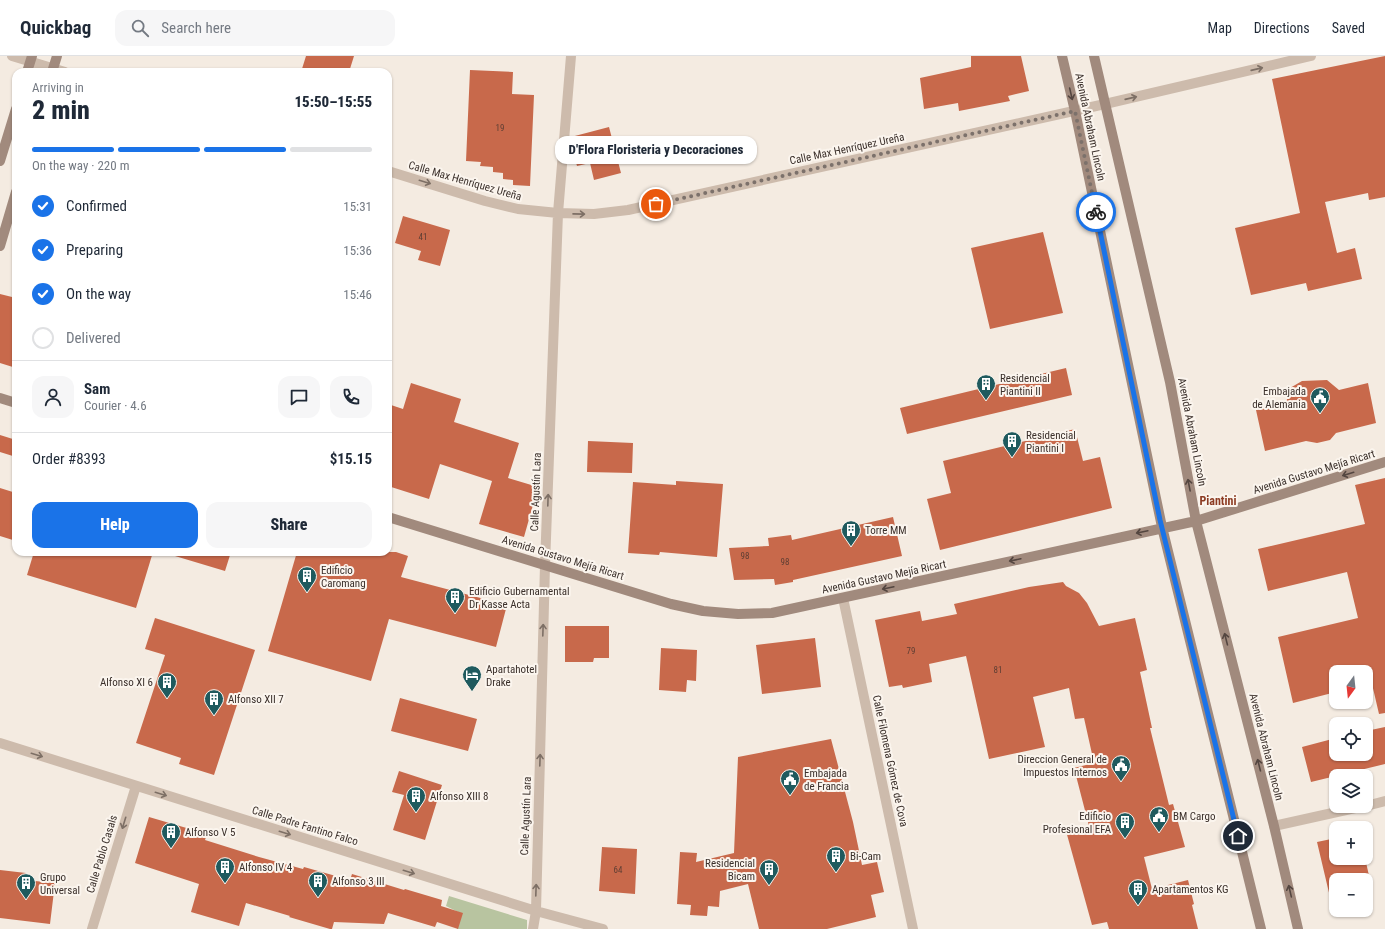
<!DOCTYPE html>
<html lang="en">
<head>
<meta charset="utf-8">
<style>
	:root { --surface:#fff; --page:#f6f6f7; --text:#1f2937; --muted:#747a83; --line:#e0e1e3; --accent:#1a73e8 }
	body { margin:0; font-family:"Roboto Condensed",sans-serif; background:var(--page); color:var(--text); height:100vh; display:flex; flex-direction:column; font-size:15px; white-space:nowrap }
	* { box-sizing:border-box; margin:0 }
	p { font-size:13px; color:var(--muted) }
	.icon { flex:none; width:22px; height:22px; fill:none; stroke:currentColor; stroke-width:2; stroke-linecap:round; stroke-linejoin:round }
	.map { position:relative; flex:1; overflow:hidden }
	.panel { position:absolute; left:12px; top:12px; width:380px; height:488px; display:flex; flex-direction:column; background:var(--surface); border-radius:12px; box-shadow:0 1px 3px #0004 }
	.panel>* { flex:none }
	.needle { width:26px; rotate:195deg }
	.fabs { position:absolute; left:1329px; top:609px; display:grid; gap:8px }
	.fabs a { display:grid; place-items:center; width:44px; height:44px; border-radius:8px; background:var(--surface); box-shadow:0 1px 3px #0004; font-size:20px }
	.pin { position:absolute; display:grid; place-items:center; width:34px; height:34px; color:#fff; margin:-17px; border:2px solid #fff; border-radius:50%; box-shadow:0 1px 4px #0007 }
	.courier { position:absolute; display:grid; place-items:center; width:40px; height:40px; margin:-20px; border:3px solid #1a73e8; border-radius:50%; background:#fff; color:#222; box-shadow:0 1px 5px #0007 }
	.bubble { position:absolute; height:28px; border-radius:12px; background:var(--surface); box-shadow:0 1px 3px #0004; font-size:13px; font-weight:800; line-height:28px; text-align:center }
	.head em { font-style:normal; font-weight:800 }
	.head div { display:flex; flex-direction:column-reverse }
	.head { display:flex; align-items:center; justify-content:space-between; height:68px; padding:0 20px }
	h1 { font-size:26px; font-weight:800; line-height:30px }
	.bar { display:grid; grid-template-columns:repeat(4,1fr); gap:6px 4px; align-content:center; height:48px; padding:0 20px }
	.bar i { height:5px; border-radius:3px; background:var(--line) }
	.bar .on { background:var(--accent) }
	.bar p { grid-column:span 4 }
	.line { display:flex; align-items:center; gap:10px; padding:0 20px; border-top:1px solid var(--line) }
	.line div { flex:1 }
	.round { display:grid; place-items:center; flex:none; width:42px; height:42px; border-radius:12px; background:var(--page) }
	ol { padding:0 20px; list-style:none }
	li { display:flex; align-items:center; gap:12px; height:44px }
	li p { margin-inline-start:auto }
	li .icon { padding:4px; border-radius:50%; background:var(--accent); color:#fff; stroke-width:4 }
	li:last-child { color:var(--muted) }
	li i { width:22px; height:22px; border:2px solid var(--line); border-radius:50% }
	.action { display:flex; gap:8px; margin-top:auto; padding:8px 20px }
	.action a { flex:1; height:46px; border-radius:12px; background:var(--accent); color:#fff; font-size:16px; font-weight:800; line-height:46px; text-align:center }
	.action a+a { background:var(--page); color:var(--text) }
	header { display:flex; align-items:center; gap:24px; box-sizing:border-box; height:56px; padding:0 20px; background:var(--surface); border-bottom:1px solid var(--line) }
	header strong { font-size:19px }
	nav { display:flex; gap:22px; margin-inline-start:auto; font-size:14px }
	.search { width:280px; height:36px; background:var(--page); display:flex; align-items:center; gap:10px; box-sizing:border-box; padding:0 14px; border-radius:12px; color:var(--muted); font-size:15px }
	.map>svg:first-child { display:block }
	.green { fill:#b8c4a0 }
	.building { fill:#c8694b }
	.lines { fill:none; stroke-linecap:round; stroke-linejoin:round }
	.street { stroke:#cdbbac; stroke-width:10 }
	.secondary { stroke:#a18a7d; stroke-width:10 }
	.oneway { stroke:#7d6f65 }
	.oneway2 { stroke:#544640 }
	.done { stroke:#7c716b; stroke-width:4; stroke-dasharray:0 7.2 }
	.route { stroke:#1a73e8; stroke-width:5 }
	.labels { text-anchor:middle; dominant-baseline:central; stroke-width:4; stroke-linejoin:round; paint-order:stroke }
	.number-label { font-size:9px; fill:#5e3e33 }
	.street-label { font-size:11px; fill:#3b302b; stroke:#fbf5ee }
	.poi-label { font-size:11px; fill:#3b302b; stroke:#fbf5ee; text-anchor:start }
	.neighbourhood-label { font-size:12px; font-weight:bold; fill:#8c3b22; stroke:#fbf5ee }
</style>
</head>
<body>
<header>
<strong>Quickbag</strong>
<div class="search"><svg class="icon" aria-label="search" viewBox="0 0 24 24"><circle cx="10" cy="10" r="6"/><path d="M15 15l6 6"/></svg>Search here</div>
<nav><a>Map</a><a>Directions</a><a>Saved</a></nav>
</header>
<div class="map">
<svg width="1385" height="873" viewBox="0 0 1385 873">
	<rect width="100%" height="100%" fill="#f4ebe1"/>
	<path class="green" d="M449 840 527 864V873H457L462 858 446 850Z"/>
	<path class="building" d="M306 0H354L349 16H301Z
		M971 0H1021L1029 35 1008 40 1010 45 959 55 958 47 924 53 920 22 971 11Z
		M1385 0V141L1369 144 1368 137 1325 146 1337 197 1355 192 1362 223 1308 235 1306 227 1251 239 1235 172 1300 157 1272 23Z
		M470 14 513 16 512 38 534 39 530 130 513 129V124L503 123V117L493 116V111L480 110 481 106 466 105Z
		M609 71 621 117 594 124 590 107 577 110 570 86 571 81Z
		M403 160 450 174 440 210 418 204 421 195 395 187Z
		M1043 176 1063 257 990 273 971 192Z
		M0 238 16 242V312L0 307Z
		M1066 312 1072 339 907 378 900 352Z
		M1327 324 1339 334 1368 327 1376 367 1336 377 1330 384 1317 387 1306 385 1265 395 1256 354 1286 347 1290 332 1302 325Z
		M411 327 461 343 454 366 519 387 508 422 538 431 524 481 479 468 492 425 440 408 429 443 388 430V348L403 353Z
		M1075 373 1083 405 1100 401 1112 452 940 494 927 443 951 437 943 405Z
		M0 379 16 384V401L0 396Z
		M588 385 633 387 632 417 587 416Z
		M1385 422V657L1379 658 1372 628 1366 629V616H1336V636L1293 647 1278 581 1358 562 1347 516 1268 535 1258 493 1365 468 1355 429Z
		M676 425 723 428 717 501 660 496 659 499 628 497 633 426 676 429Z
		M0 432 16 437V485L0 480Z
		M893 461 902 500 793 524V526L775 529 774 523 734 524 729 492 769 490 768 482 791 479 792 484Z
		M34 496H153L136 552 27 519Z
		M176 496H231L225 515 175 500Z
		M297 496H396L408 500 401 521 507 549 496 591 389 563 371 625 268 595Z
		M1063 526 1066 530 1079 537 1087 547 1099 570 1135 562 1147 614 1140 616 1152 672H1150L1169 749 1173 748 1185 791 1144 801 1152 833 1188 824 1194 848 1192 849 1198 873H1109L1107 866 1092 869 1066 775 1089 770 1074 712 1094 707 1084 662 1075 663 1069 632 1033 641 1045 691 989 703 966 600 929 608 932 626 903 632 902 629 889 631 875 564 920 555 922 565 957 558 954 548 1029 531Z
		M155 562 255 594 214 719 179 708 181 702 136 687 165 599 145 593Z
		M565 570H609V602H594L593 606H565Z
		M815 582 821 631 762 638 756 589Z
		M661 592 697 594 696 625 687 624 686 636 659 634Z
		M400 642 477 663 468 695 391 675Z
		M1385 671V708L1311 726 1302 691 1336 682V698H1366V675Z
		M831 683 853 766 862 809 877 806 884 836 871 839 876 861 827 873H759L748 828 720 835 719 851 708 850 707 860 690 859 691 849 677 848 680 796 697 797 696 806 734 797 738 701Z
		M399 715 442 729 425 784 393 774 404 739 392 736Z
		M149 761 207 778 205 784 259 801 303 813 304 811 350 824 352 818 404 834 405 833 442 844 441 850 463 857 458 873 437 866 435 871 388 857 384 868 334 866 332 873H330L289 861 290 860 246 847 239 870 191 856 199 828 135 807Z
		M1336 782V802H1365L1370 824H1336V841H1330L1317 786Z
		M602 791 637 793 635 838 599 835Z
		M0 814 26 817 25 824 55 827 50 868 0 862Z"/>
	<g class="lines">
		<path class="street" d="M12 0 65 16
			M388 115 485 145 518 153 558 157 594 158 628 154 1105 48 1311 0
			M843 542 913 873
			M0 687 536 855 603 873
			M1366 750 1385 745
			M1274 770 1364 750
			M92 873 136 730
			M533 873 536 855 545 509 558 157 571 0"/>
		<path class="secondary" d="M1062 0 1075 55 1162 471 1261 873
			M1094 0 1170 326 1196 465 1274 770 1298 873
			M27 16 32 0
			M52 16 57 0
			M0 105 16 53
			M0 190 16 136
			M0 342 16 347
			M388 461 671 548 703 555 738 558 772 557 1196 465 1385 406"/>
	</g>
	<defs><path id="oneway-shaft" d="M-6 0H5M1.5-3L5.5 0L1.5 3" fill="none" stroke-width="1.6" stroke-linecap="round" stroke-linejoin="round"/></defs>
	<g class="oneway">
		<use href="#oneway-shaft" transform="translate(1257 13) rotate(-13)"/>
		<use href="#oneway-shaft" transform="translate(1131 42) rotate(-13)"/>
		<use href="#oneway-shaft" transform="translate(425 126) rotate(17)"/>
		<use href="#oneway-shaft" transform="translate(579 158) rotate(1)"/>
		<use href="#oneway-shaft" transform="translate(548 444) rotate(-88)"/>
		<use href="#oneway-shaft" transform="translate(543 574) rotate(-88)"/>
		<use href="#oneway-shaft" transform="translate(37 699) rotate(17)"/>
		<use href="#oneway-shaft" transform="translate(540 704) rotate(-88)"/>
		<use href="#oneway-shaft" transform="translate(161 738) rotate(17)"/>
		<use href="#oneway-shaft" transform="translate(124 767) rotate(107)"/>
		<use href="#oneway-shaft" transform="translate(285 777) rotate(17)"/>
		<use href="#oneway-shaft" transform="translate(409 816) rotate(17)"/>
		<use href="#oneway-shaft" transform="translate(536 834) rotate(-88)"/>
	</g>
	<g class="oneway2">
		<use href="#oneway-shaft" transform="translate(1071 38) rotate(77)"/>
		<use href="#oneway-shaft" transform="translate(1348 418) rotate(163)"/>
		<use href="#oneway-shaft" transform="translate(1189 429) rotate(-101)"/>
		<use href="#oneway-shaft" transform="translate(1142 476) rotate(168)"/>
		<use href="#oneway-shaft" transform="translate(1015 504) rotate(168)"/>
		<use href="#oneway-shaft" transform="translate(888 532) rotate(168)"/>
		<use href="#oneway-shaft" transform="translate(1226 583) rotate(-104)"/>
		<use href="#oneway-shaft" transform="translate(1259 709) rotate(-104)"/>
		<use href="#oneway-shaft" transform="translate(1290 835) rotate(-103)"/>
	</g>
	<g class="lines">
		<path class="done" d="M656 148 1075 55 1096 156"/>
		<path class="route" d="M1096 156 1160 464 1238 780"/>
	</g>
	<defs>
		<g id="building-pin" transform="scale(1)"><path d="M0 17L-7.5 6A9.5 9.5 0 1 1 7.5 6Z" fill="#1f5a5e" stroke="#fbf5ee"/><path d="M-4-6H4V6H1V3H-1V6H-4ZM-2.5-4.3h1.7v1.8h-1.7ZM.8-4.3h1.7v1.8H.8ZM-2.5-1h1.7V.8h-1.7ZM.8-1h1.7V.8H.8Z" fill="#fff"/></g>
		<g id="civic-pin" transform="scale(1)"><path d="M0 17L-7.5 6A9.5 9.5 0 1 1 7.5 6Z" fill="#1f5a5e" stroke="#fbf5ee"/><path d="M-.6-6.5H3V-4.5H.6V-3L4-1V1h2V6H-6V1h2V-1L-.6-3ZM-1.2 2.5V6h2.4V2.5Z" fill="#fff"/></g>
		<g id="hotel-pin" transform="scale(1)"><path d="M0 17L-7.5 6A9.5 9.5 0 1 1 7.5 6Z" fill="#1f5a5e" stroke="#fbf5ee"/><path d="M-6-4.5h1.5V1H6V5H4.5V3h-9V5H-6ZM-4 0a1.8 1.8 0 1 1 3.6 0ZM.5 0V-2.5h3Q6-2.5 6 0Z" fill="#fff"/></g>
	</defs>
	<g fill-rule="evenodd">
		<use href="#building-pin" x="986" y="328"/>
		<use href="#civic-pin" x="1320" y="341"/>
		<use href="#building-pin" x="1012" y="385"/>
		<use href="#building-pin" x="851" y="474"/>
		<use href="#building-pin" x="307" y="520"/>
		<use href="#building-pin" x="455" y="541"/>
		<use href="#hotel-pin" x="472" y="619"/>
		<use href="#building-pin" x="167" y="626"/>
		<use href="#building-pin" x="214" y="643"/>
		<use href="#civic-pin" x="1121" y="709"/>
		<use href="#civic-pin" x="790" y="723"/>
		<use href="#building-pin" x="416" y="740"/>
		<use href="#civic-pin" x="1159" y="760"/>
		<use href="#building-pin" x="1125" y="766"/>
		<use href="#building-pin" x="171" y="776"/>
		<use href="#building-pin" x="836" y="800"/>
		<use href="#building-pin" x="225" y="811"/>
		<use href="#building-pin" x="769" y="813"/>
		<use href="#building-pin" x="318" y="825"/>
		<use href="#building-pin" x="26" y="827"/>
		<use href="#building-pin" x="1138" y="833"/>
	</g>
	<g class="labels">
		<g class="number-label">
			<text x="500" y="72">19</text>
			<text x="423" y="181">41</text>
			<text x="745" y="500">98</text>
			<text x="785" y="506">98</text>
			<text x="911" y="595">79</text>
			<text x="998" y="614">81</text>
			<text x="618" y="814">64</text>
		</g>
		<g class="street-label">
			<text transform="translate(1090 71) rotate(78)">Avenida Abraham Lincoln</text>
			<text transform="translate(847 93) rotate(-12)">Calle Max Henríquez Ureña</text>
			<text transform="translate(465 125) rotate(16)">Calle Max Henríquez Ureña</text>
			<text transform="translate(1192 376) rotate(79)">Avenida Abraham Lincoln</text>
			<text transform="translate(1314 416) rotate(-17)">Avenida Gustavo Mejía Ricart</text>
			<text transform="translate(536 436) rotate(-88)">Calle Agustín Lara</text>
			<text transform="translate(563 502) rotate(17)">Avenida Gustavo Mejía Ricart</text>
			<text transform="translate(884 521) rotate(-12)">Avenida Gustavo Mejía Ricart</text>
			<text transform="translate(1266 691) rotate(76)">Avenida Abraham Lincoln</text>
			<text transform="translate(890 705) rotate(78)">Calle Filomena Gómez de Cova</text>
			<text transform="translate(526 760) rotate(-88)">Calle Agustín Lara</text>
			<text transform="translate(305 770) rotate(17)">Calle Padre Fantino Falco</text>
			<text transform="translate(102 798) rotate(-73)">Calle Pablo Casals</text>
		</g>
		<g class="poi-label">
			<text x="1000" y="322">Residencial<tspan x="1000" dy="13">Piantini II</tspan></text>
			<text x="1306" y="335" text-anchor="end">Embajada<tspan x="1306" dy="13">de Alemania</tspan></text>
			<text x="1026" y="379">Residencial<tspan x="1026" dy="13">Piantini I</tspan></text>
			<text x="865" y="474">Torre MM</text>
			<text x="321" y="514">Edificio<tspan x="321" dy="13">Caromang</tspan></text>
			<text x="469" y="535">Edificio Gubernamental<tspan x="469" dy="13">Dr Kasse Acta</tspan></text>
			<text x="486" y="613">Apartahotel<tspan x="486" dy="13">Drake</tspan></text>
			<text x="153" y="626" text-anchor="end">Alfonso XI 6</text>
			<text x="228" y="643">Alfonso XII 7</text>
			<text x="1107" y="703" text-anchor="end">Direccion General de<tspan x="1107" dy="13">Impuestos Internos</tspan></text>
			<text x="804" y="717">Embajada<tspan x="804" dy="13">de Francia</tspan></text>
			<text x="430" y="740">Alfonso XIII 8</text>
			<text x="1111" y="760" text-anchor="end">Edificio<tspan x="1111" dy="13">Profesional EFA</tspan></text>
			<text x="1173" y="760">BM Cargo</text>
			<text x="185" y="776">Alfonso V 5</text>
			<text x="850" y="800">Bi-Cam</text>
			<text x="755" y="807" text-anchor="end">Residencial<tspan x="755" dy="13">Bicam</tspan></text>
			<text x="239" y="811">Alfonso IV 4</text>
			<text x="40" y="821">Grupo<tspan x="40" dy="13">Universal</tspan></text>
			<text x="332" y="825">Alfonso 3 III</text>
			<text x="1152" y="833">Apartamentos KG</text>
		</g>
		<g class="neighbourhood-label">
			<text x="1218" y="445">Piantini</text>
		</g>
	</g>
</svg>
<div class="fabs">
<a><svg class="needle" viewBox="-14 -14 28 28"><path d="M0-13l5 13h-10z" fill="#e53935"/><path d="M0 13l5-13h-10z" fill="#747a83"/></svg></a>
<a><svg class="icon" aria-label="locate" viewBox="0 0 24 24"><circle cx="12" cy="12" r="6"/><path d="M12 2v4M12 18v4M2 12h4M18 12h4"/></svg></a>
<a><svg class="icon" aria-label="layers" viewBox="0 0 24 24"><path d="M12 4l9 5-9 5-9-5zM3 14l9 5 9-5"/></svg></a>
<a>+</a>
<a>−</a>
</div>
<div class="pin" style="left:656px;top:148px;background:#ea580c"><svg class="icon" aria-label="bag" viewBox="0 0 24 24"><path d="M5 8h14l-1 12H6zM9 8a3 3 0 0 1 6 0"/></svg></div>
<div class="pin" style="left:1238px;top:780px;background:#1f2937"><svg class="icon" aria-label="home" viewBox="0 0 24 24"><path d="M3 11l9-7 9 7M6 9v11h12V9"/></svg></div>
<div class="courier" style="left:1096px;top:156px"><svg class="icon" aria-label="bike" viewBox="0 0 24 24"><circle cx="6" cy="16" r="4"/><circle cx="18" cy="16" r="4"/><path d="M6 16l4-8h5l3 8M10 8l3 8H6M13 5h3"/></svg></div>
<div class="bubble" style="left:555px;top:80px;width:202px">D'Flora Floristeria y Decoraciones</div>
<section class="panel">
<div class="head"><div><h1>2 min</h1><p>Arriving in</p></div><em>15:50–15:55</em></div>
<div class="bar"><i class="on"></i><i class="on"></i><i class="on"></i><i></i><p>On the way · 220 m</p></div>
<ol>
<li><svg class="icon" aria-label="check" viewBox="0 0 24 24"><path d="M5 12l5 5 9-10"/></svg>Confirmed<p>15:31</p></li>
<li><svg class="icon" aria-label="check" viewBox="0 0 24 24"><path d="M5 12l5 5 9-10"/></svg>Preparing<p>15:36</p></li>
<li><svg class="icon" aria-label="check" viewBox="0 0 24 24"><path d="M5 12l5 5 9-10"/></svg>On the way<p>15:46</p></li>
<li><i></i>Delivered</li>
</ol>
<div class="line" style="height:72px"><a class="round"><svg class="icon" aria-label="person" viewBox="0 0 24 24"><circle cx="12" cy="8" r="4"/><path d="M4 21q1-7 8-7t8 7"/></svg></a><div><b>Sam</b><p>Courier · 4.6</p></div><a class="round"><svg class="icon" aria-label="chat" viewBox="0 0 24 24"><path d="M4 5h16v11H9l-5 4z"/></svg></a><a class="round"><svg class="icon" aria-label="phone" viewBox="0 0 24 24"><path d="M5 4h4l2 5-3 2q2 4 5 5l2-3 5 2v4C11 20 4 13 5 4z"/></svg></a></div>
<div class="line" style="height:52px"><div>Order #8393</div><b>$15.15</b></div>
<div class="action"><a>Help</a><a>Share</a></div>
</section>
</div>
</body>
</html>
